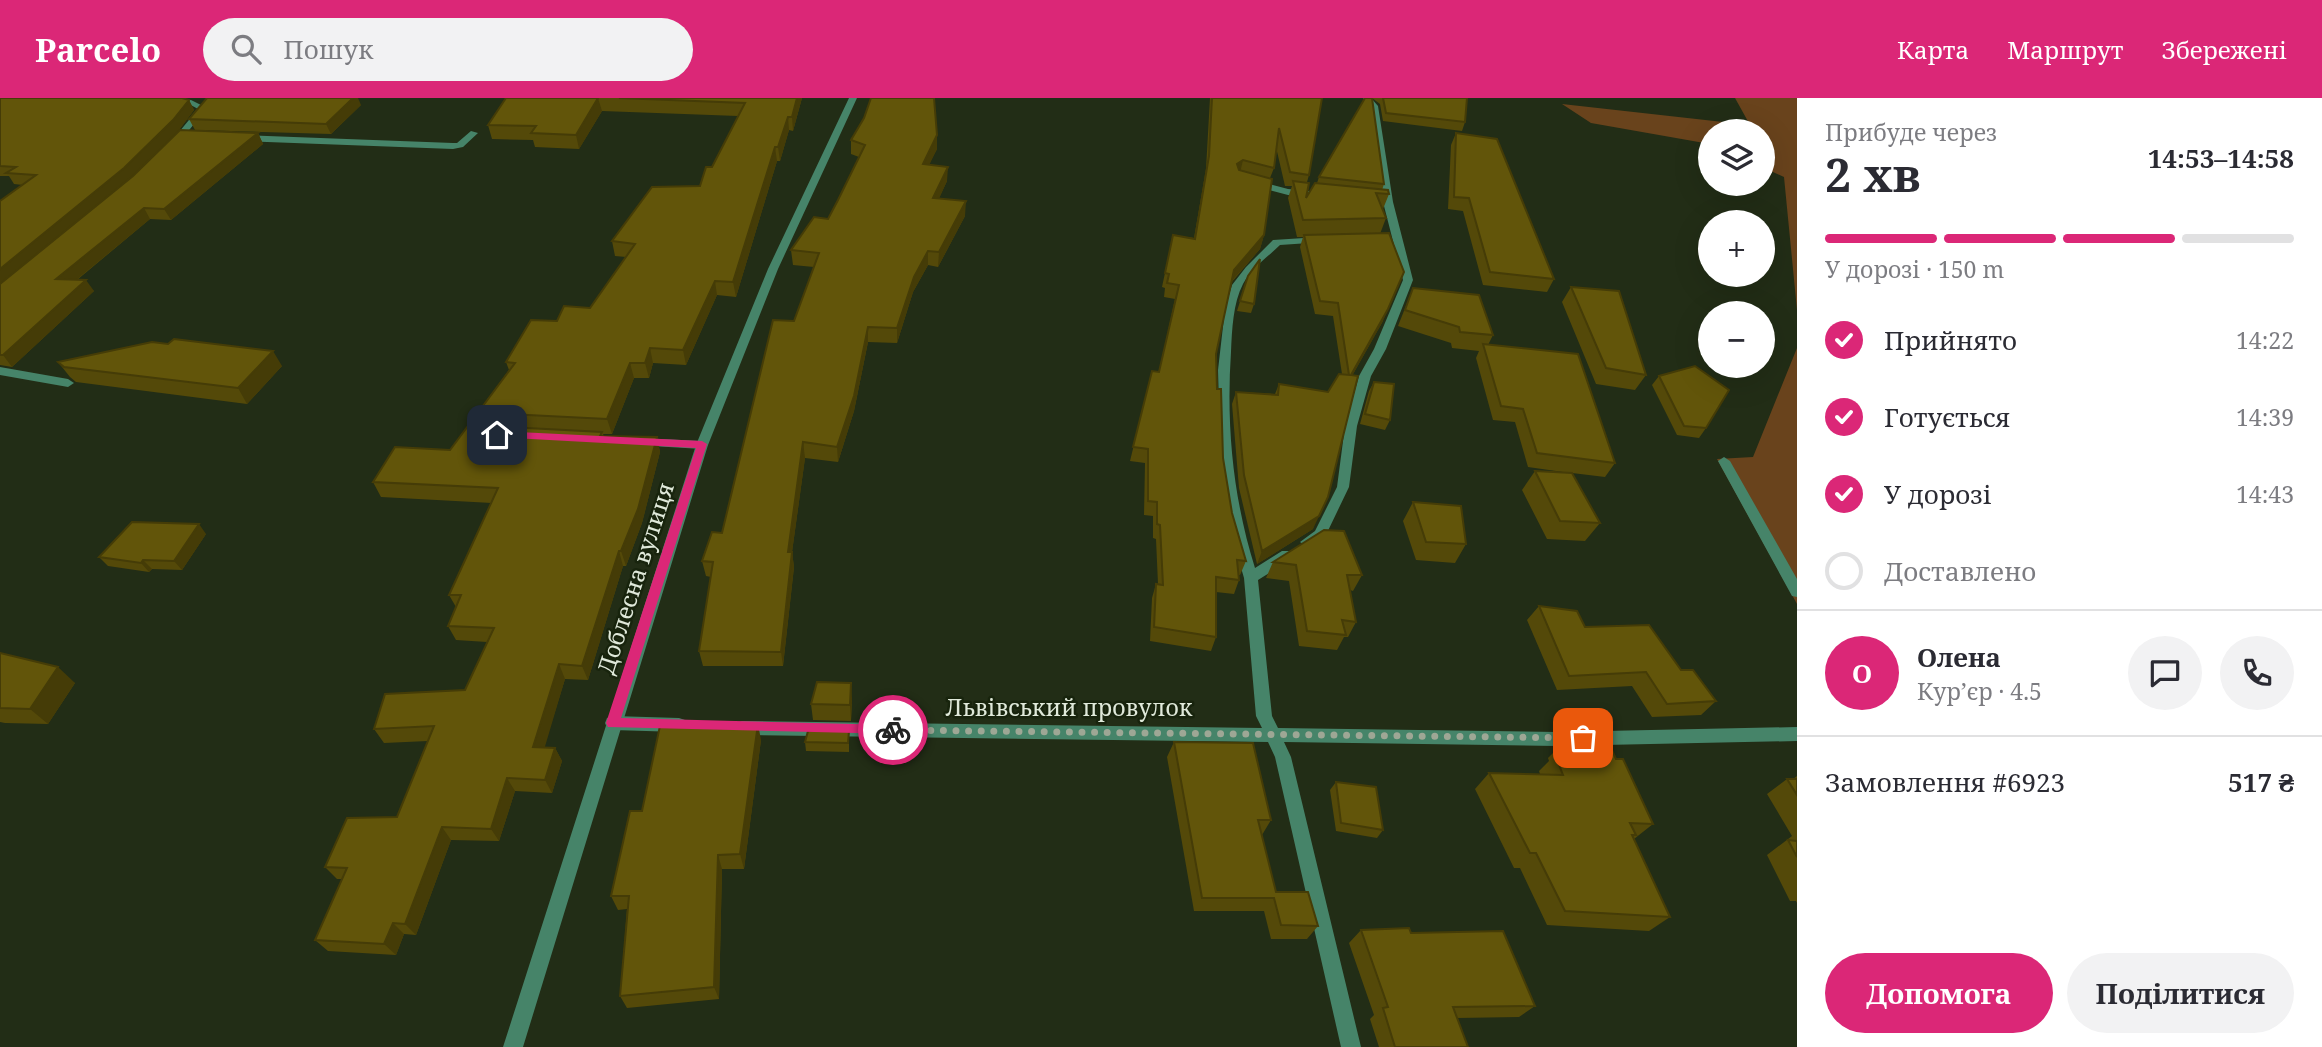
<!DOCTYPE html>
<html lang="uk">
<head>
<meta charset="utf-8">
<style>
	:root { --surface:#fff; --page:#f2f2f3; --text:#2b2b33; --muted:#7c7c81; --line:#e1e1e2; --accent:#db2777 }
	body { margin:0; font-family:"Noto Serif",serif; background:var(--page); color:var(--text); height:100vh; display:flex; flex-direction:column; font-size:26px; white-space:nowrap }
	* { box-sizing:border-box; margin:0 }
	p { font-size:23px; color:var(--muted) }
	.icon { flex:none; width:38px; height:38px; fill:none; stroke:currentColor; stroke-width:2; stroke-linecap:round; stroke-linejoin:round }
	.map { position:relative; flex:1; overflow:hidden }
	.drawer { display:flex; flex-direction:column; background:var(--surface); width:525px }
	.drawer>* { flex:none }
	.fabs { position:absolute; left:1698px; top:21px; display:grid; gap:14px }
	.fabs a { display:grid; place-items:center; width:77px; height:77px; border-radius:50%; background:var(--surface); box-shadow:0 7px 28px #0002; font-size:35px }
	.pin { position:absolute; display:grid; place-items:center; width:60px; height:60px; color:#fff; margin:-30px; border-radius:14px; box-shadow:0 4px 10px #0006 }
	.courier { position:absolute; display:grid; place-items:center; width:70px; height:70px; margin:-35px; border:5px solid #db2777; border-radius:50%; background:#fff; color:#222; box-shadow:0 2px 9px #0007 }
	.overview em { font-style:normal; font-weight:700 }
	.overview div { display:flex; flex-direction:column-reverse }
	.overview { display:flex; align-items:center; justify-content:space-between; height:119px; padding:0 28px }
	h1 { font-size:46px; font-weight:700; line-height:52px }
	.bar { display:grid; grid-template-columns:repeat(4,1fr); gap:10px 7px; align-content:center; height:84px; padding:0 28px }
	.bar i { height:9px; border-radius:5px; background:var(--line) }
	.bar .current { background:var(--accent) }
	.bar p { grid-column:span 4 }
	.line { display:flex; align-items:center; gap:18px; padding:0 28px; border-top:2px solid var(--line) }
	.line div { flex:1 }
	.round { display:grid; place-items:center; flex:none; width:74px; height:74px; border-radius:37px; background:var(--page) }
	ol { padding:0 28px; list-style:none }
	li { display:flex; align-items:center; gap:21px; height:77px }
	li p { margin-inline-start:auto }
	li .icon { padding:7px; border-radius:50%; background:var(--accent); color:#fff; stroke-width:4 }
	li:last-child { color:var(--muted) }
	li i { width:38px; height:38px; border:4px solid var(--line); border-radius:50% }
	.cta { display:flex; gap:14px; margin-top:auto; padding:14px 28px }
	.cta a { flex:1; height:80px; border-radius:42px; background:var(--accent); color:#fff; font-size:28px; font-weight:700; line-height:80px; text-align:center }
	.cta a+a { background:var(--page); color:var(--text) }
	header { display:flex; align-items:center; gap:42px; box-sizing:border-box; height:98px; padding:0 35px; background:var(--accent); color:#fff }
	header strong { font-size:33px }
	nav { display:flex; gap:38px; margin-inline-start:auto; font-size:24px }
	.search { width:490px; height:63px; background:var(--page); display:flex; align-items:center; gap:18px; box-sizing:border-box; padding:0 24px; border-radius:38px; color:var(--muted); font-size:26px }
	main { display:flex; flex:1; min-height:0 }
	.map>svg:first-child { display:block }
	.green { fill:#69431c }
	.lines { fill:none; stroke-linecap:round; stroke-linejoin:round }
	.service { fill:#468469; fill-rule:evenodd }
	.minor { fill:#468469; fill-rule:evenodd }
	.tertiary { fill:#468469; fill-rule:evenodd }
	.wall { fill:#544909 }
	.shaded-wall { fill:#453c07 }
	.building { fill:#62550a; stroke:#453c07; stroke-width:2 }
	.route { fill:#db2777 }
	.done { stroke:#9ea795; stroke-width:7; stroke-dasharray:0 12.6 }
	.labels { text-anchor:middle; dominant-baseline:central; stroke-width:5; stroke-linejoin:round; paint-order:stroke }
	.street-label { font-size:23px; fill:#e0e9da; stroke:#18240d }
</style>
</head>
<body>
<header>
<strong>Parcelo</strong>
<div class="search"><svg class="icon" aria-label="search" viewBox="0 0 24 24"><circle cx="10" cy="10" r="6"/><path d="M15 15l6 6"/></svg>Пошук</div>
<nav><a>Карта</a><a>Маршрут</a><a>Збережені</a></nav>
</header>
<main>
<div class="map">
<svg width="1797" height="949" viewBox="0 0 1797 949">
	<rect width="100%" height="100%" fill="#222d16"/>
	<path class="green" d="M1735 0H1797V212L1784 79 1762 69V33H1710V46L1591 25 1562 6 1750 27Z
		M1797 250V506L1717 361 1753 359Z"/>
	<g class="lines">
		<path class="service" d="M471 33 478 35 463 49 453 51 244 43 240 40 244 37 453 45H457Z
			M1254 82 1288 91 1327 95 1332 98 1327 101 1288 97 1251 87V83Z
			M1724 359 1730 363 1797 481V499L1792 498 1718 363Z"/>
		<path class="minor" d="M1363 0H1371L1378 8 1393 104 1413 182 1386 251 1371 278 1357 328 1349 389 1325 439 1307 449 1300 444 1315 433 1337 389 1345 328 1359 278 1374 251 1403 182 1383 104 1370 8Z
			M169 1 191 2 207 10 177 47 174 48 170 45 198 11 189 6 169 5Z
			M1320 139 1324 140V144L1280 147C1268 159 1251 170 1243 186 1233 205 1232 232 1231 254 1226 327 1233 400 1255 470L1282 453H1292L1294 457 1292 461 1258 482 1272 618 1278 630 1557 634 1797 629V643L1557 648 1284 644 1291 659 1361 949H1341L1275 659 1268 644 742 637 736 635 734 630 736 625 742 623 1262 630 1256 618 1244 480 1229 428 1221 374 1218 272 1225 211 1232 187 1246 169 1273 142Z
			M0 269 68 281 74 285 68 289 0 277Z
			M639 340 702 343 708 347 702 351 635 347 633 344 635 341Z
			M613 618 679 620 685 622 687 627 685 632 679 634 613 632 607 630 605 625 607 620Z"/>
		<path class="tertiary" d="M849 0H857L778 171 708 347 523 949H503L696 347 768 171Z"/>
	</g>
	<path class="wall" d="M0 0 189 2 194 12 179 32 135 77 258 35 263 46 171 122 150 121 77 182 94 193 12 269 0 267V103L23 87 14 86 9 78H0Z
		M506 0H802L793 33 789 32 780 63H777L736 199 717 197 686 267 653 265 649 280H634L612 336H603L604 338 657 339 660 354 642 425 626 468H623L588 582 565 581 544 649 555 650 562 663 552 695 515 693 499 743 451 742 416 837 404 836 396 857 328 853 315 842 342 781H337L325 769 397 719 428 643 384 645 374 631 465 592 487 544 456 542 448 528 456 509 449 497 492 405 381 399 373 384 450 352 509 272 506 264 557 223 590 210 626 159 615 158 612 143 700 88 712 69 738 18 602 13 579 51 535 49 533 42 492 41 488 27Z
		M1210 0H1322L1309 77 1307 84 1306 100 1317 85 1319 79 1384 86 1382 92 1389 96 1383 111 1386 120 1380 136 1383 223 1352 278 1313 431 1257 466 1239 390 1232 306 1236 294 1275 296 1279 286 1328 294 1342 276 1333 218 1315 216 1300 149 1303 139H1297L1288 100 1292 88H1285L1276 49 1274 70 1270 80 1264 137 1260 151 1231 185 1216 256 1217 291 1223 360 1232 415 1246 463 1240 477H1239V482L1234 496 1216 494V539L1211 553 1150 543 1152 500 1156 486H1158L1156 441 1153 440V418L1144 417 1145 365 1130 363 1152 273 1159 274 1175 201 1164 199 1165 190 1162 189 1173 137 1194 140 1206 71Z
		M1372 0H1467L1465 24 1462 33 1383 23 1380 6Z
		M361 7 331 36 195 32 189 21Z
		M1456 35 1554 181 1547 194 1483 187 1463 113 1448 111 1451 47Z
		M851 42 937 51 929 66 947 83 939 100 965 118 938 169 928 167 913 194 897 245 868 244 854 313 838 364 805 360 792 454 794 469 783 568H703L699 553 711 479 706 478 702 463 722 435 794 223 814 169 793 167 791 152 828 121 859 59 851 56Z
		M1248 178 1254 206 1251 215 1237 213Z
		M1571 189 1646 277 1635 292 1596 286 1562 204Z
		M1413 190 1493 237 1488 247 1615 365 1605 379 1572 375 1600 425 1585 443 1547 441 1522 392 1535 373 1570 375 1528 369 1515 324 1493 322 1476 260 1479 253 1452 250 1451 245 1398 228Z
		M58 264 282 268 247 306 76 284 70 279Z
		M1659 278 1706 330 1699 340 1677 337 1652 287Z
		M1374 284 1390 322 1385 332 1360 326 1369 293Z
		M1413 404 1466 446 1455 465 1416 462 1403 423Z
		M1324 432 1362 477 1353 493 1350 492 1356 524 1348 539H1344L1337 552 1299 548 1289 483 1266 480 1273 464Z
		M206 436 182 472 152 471 149 474 108 468 99 459Z
		M1539 508 1681 572 1716 603 1701 617 1652 619 1632 588 1557 592 1527 522Z
		M0 555 75 585 48 626 5 625 0 624Z
		M852 601 851 623 813 622 811 606Z
		M849 633V654L806 653 805 644Z
		M761 642 744 771H722L719 901 627 910 620 898 627 811 618 812 611 798 642 713Z
		M1174 644 1271 722 1262 737 1276 794 1318 828 1307 841H1271L1264 813H1194L1167 659Z
		M1564 644 1616 661 1653 726 1634 741 1670 819 1649 833 1547 827 1520 770H1514L1475 691 1489 675 1540 676 1539 673 1549 663 1548 660Z
		M1797 678V805L1796 803H1790L1767 757 1792 738 1767 696 1787 681H1793Z
		M1336 684 1383 732 1377 740 1336 733 1330 692Z
		M1361 832 1411 835 1535 908 1519 919 1457 920 1468 949H1379L1370 921 1374 917 1349 845Z"/>
	<path class="shaded-wall" d="M353 0H358L361 7 331 36 326 26Z
		M598 0 602 13 579 51 576 37Z
		M797 0H802L793 33 792 19Z
		M189 2 194 12 179 32 130 81 0 190V171Z
		M788 19 789 32 780 63 778 49Z
		M258 35 263 46 171 122 164 111Z
		M937 37V51L923 80V66Z
		M775 49 777 63 736 199 733 184Z
		M1243 62 1240 75 1237 66Z
		M948 69 947 83 933 114V100Z
		M966 103 965 118 938 169 939 154Z
		M144 110 150 121 64 192 56 181Z
		M1264 137 1260 151 1229 186 1234 172Z
		M928 153V167L913 194 897 245V230L914 179Z
		M86 182 94 193 12 269 3 257Z
		M715 183 717 197 686 267 683 252Z
		M1388 211 1383 223 1345 290 1351 277Z
		M868 229V244L854 313 838 364 837 349Z
		M650 250 653 265 649 280 645 265Z
		M273 253 282 268 247 306 238 290Z
		M630 265 634 280 612 336 607 321Z
		M491 315 497 330 488 336 482 322Z
		M657 339 660 354 642 425 626 468 621 453Z
		M803 344 805 360 790 469 788 454Z
		M1328 399 1313 431 1257 466 1262 453Z
		M199 426 206 436 182 472 174 463Z
		M619 453 623 468 588 582 582 568Z
		M792 454 794 469 783 568 781 554Z
		M143 462 152 471 149 474 141 465Z
		M559 566 565 581 541 662 533 649Z
		M58 569 75 585 48 626 30 611Z
		M851 585 852 601 851 623 850 607Z
		M758 626 761 642 744 771 740 756Z
		M555 650 562 663 552 695 545 682Z
		M507 680 515 693 499 743 491 731Z
		M442 729 451 742 416 837 405 826Z
		M718 757 722 771 719 901 714 889Z
		M393 825 404 836 396 857 384 846Z"/>
	<path class="building" d="M0 0H182L189 2 173 22 124 70 0 171V103L36 77 6 75 16 69 0 68Z
		M207 0H353L326 26 189 21Z
		M506 0H598L576 37 531 35 536 28 488 27Z
		M619 0H797L792 19H788L778 49H775L733 184 715 183 683 252 650 250 645 265H630L607 321 491 315 482 322 487 328 602 334 600 338 657 339 638 411 621 453H619L582 568 559 566 533 649 555 650 545 682 507 680 491 731 442 729 405 826 393 825 384 846 315 842 347 770 325 769 347 720 397 719 434 628 374 631 385 596 465 592 494 530 448 528 461 497H449L498 390 373 384 395 349 450 352 515 265 506 264 531 222 557 223 564 208 590 210 635 146 612 143 652 89 700 88 706 69H712L745 5Z
		M871 0H934L937 37 923 66 948 69 933 100 966 103 939 154 928 153 914 179 897 230 868 229 854 298 837 349 803 344 788 454H792L781 554 699 553 713 464 702 463 712 434 722 435 773 222 794 223 819 155 791 152 814 119 828 121 838 102 865 47 851 42 864 20Z
		M1212 0H1322L1309 77 1290 74 1279 30 1274 70 1243 62 1237 66 1239 72 1272 81 1264 137 1234 172 1216 256 1217 291H1221L1223 360 1232 415 1246 463 1237 462 1239 482 1216 479V539L1154 529 1156 486 1163 487 1160 427 1157 426V404L1148 403V351L1133 349 1152 273 1159 274 1179 187 1167 185 1169 176 1165 175 1173 137 1195 141 1209 58Z
		M1365 0H1372L1384 86 1319 79Z
		M1383 0H1467L1465 24 1386 15Z
		M180 32 258 35 164 111 144 110 56 181 86 182 3 257H0V186L133 78Z
		M1456 35 1497 41 1554 181 1490 174 1469 100 1454 99Z
		M1293 83 1309 85 1306 100 1315 85 1388 92 1389 96 1376 95 1386 120 1303 122Z
		M1389 135 1404 174 1388 211 1351 277 1358 278 1328 399 1319 418 1262 453 1244 377 1236 294 1278 297 1279 286 1328 294 1339 276 1349 277 1338 205 1320 203 1304 137Z
		M1260 161 1254 206 1240 203 1248 178Z
		M1571 189 1619 193 1646 277 1606 270Z
		M1413 190 1479 197 1493 237 1460 234 1459 229 1405 212Z
		M174 241 273 253 238 290 64 269 58 264 152 244 168 246Z
		M1483 246 1578 256 1615 365 1537 355 1523 311 1501 308Z
		M1695 268 1729 292 1706 330 1684 328 1659 278Z
		M1374 284 1394 286 1390 322 1365 316Z
		M1535 373 1572 375 1600 425 1560 423Z
		M1413 404 1461 408 1466 446 1426 444Z
		M132 424 199 426 174 463 143 462 141 465 99 459Z
		M1324 432 1344 433 1362 477H1347L1356 524 1342 522 1346 537 1307 533 1296 467 1273 464Z
		M1539 508 1577 513 1585 529 1649 527 1681 572H1693L1716 603 1667 606 1646 574 1569 578Z
		M0 555 58 569 30 611 0 610Z
		M817 584 851 585 850 607 811 606Z
		M661 623 758 626 740 756 718 757 714 889 620 898 629 798H611L630 713H642Z
		M808 633H849L848 645 805 644Z
		M1174 644 1253 645 1271 722H1258L1276 794H1308L1318 828 1281 827 1274 800H1202Z
		M1564 644 1609 646 1616 661H1623L1653 726 1630 725 1636 737H1632L1670 819 1565 813 1536 755H1530L1489 675 1563 677 1555 657 1570 658Z
		M1787 681H1797V697Z
		M1336 684 1376 689 1383 732 1341 725Z
		M1788 742 1797 743V759Z
		M1409 830 1411 835 1503 833 1535 908 1453 909 1468 949H1395L1383 910 1388 909 1361 832Z"/>
	<path class="route" d="M497 333 702 343 707 346 621 620 893 627 899 632 897 636 608 629 606 625 696 350 494 339 492 337Z"/>
	<g class="lines">
		<path class="done" d="M893 632 1583 640"/>
	</g>
	<g class="labels">
		<g class="street-label">
			<text transform="translate(635 480) rotate(-72)">Доблесна вулиця</text>
			<text x="1069" y="609">Львівський провулок</text>
		</g>
	</g>
</svg>
<div class="fabs">
<a><svg class="icon" aria-label="layers" viewBox="0 0 24 24"><path d="M12 4l9 5-9 5-9-5zM3 14l9 5 9-5"/></svg></a>
<a>+</a>
<a>−</a>
</div>
<div class="pin" style="left:1583px;top:640px;background:#ea580c"><svg class="icon" aria-label="bag" viewBox="0 0 24 24"><path d="M5 8h14l-1 12H6zM9 8a3 3 0 0 1 6 0"/></svg></div>
<div class="pin" style="left:497px;top:337px;background:#1f2937"><svg class="icon" aria-label="home" viewBox="0 0 24 24"><path d="M3 11l9-7 9 7M6 9v11h12V9"/></svg></div>
<div class="courier" style="left:893px;top:632px"><svg class="icon" aria-label="bike" viewBox="0 0 24 24"><circle cx="6" cy="16" r="4"/><circle cx="18" cy="16" r="4"/><path d="M6 16l4-8h5l3 8M10 8l3 8H6M13 5h3"/></svg></div>
</div>
<section class="drawer">
<div class="overview"><div><h1>2 хв</h1><p>Прибуде через</p></div><em>14:53–14:58</em></div>
<div class="bar"><i class="current"></i><i class="current"></i><i class="current"></i><i></i><p>У дорозі · 150 m</p></div>
<ol>
<li><svg class="icon" aria-label="check" viewBox="0 0 24 24"><path d="M5 12l5 5 9-10"/></svg>Прийнято<p>14:22</p></li>
<li><svg class="icon" aria-label="check" viewBox="0 0 24 24"><path d="M5 12l5 5 9-10"/></svg>Готується<p>14:39</p></li>
<li><svg class="icon" aria-label="check" viewBox="0 0 24 24"><path d="M5 12l5 5 9-10"/></svg>У дорозі<p>14:43</p></li>
<li><i></i>Доставлено</li>
</ol>
<div class="line" style="height:126px"><b class="round" style="background:var(--accent);color:#fff">О</b><div><b>Олена</b><p>Кур’єр · 4.5</p></div><a class="round"><svg class="icon" aria-label="chat" viewBox="0 0 24 24"><path d="M4 5h16v11H9l-5 4z"/></svg></a><a class="round"><svg class="icon" aria-label="phone" viewBox="0 0 24 24"><path d="M5 4h4l2 5-3 2q2 4 5 5l2-3 5 2v4C11 20 4 13 5 4z"/></svg></a></div>
<div class="line" style="height:91px"><div>Замовлення #6923</div><b>517 ₴</b></div>
<div class="cta"><a>Допомога</a><a>Поділитися</a></div>
</section>
</main>
</body>
</html>
